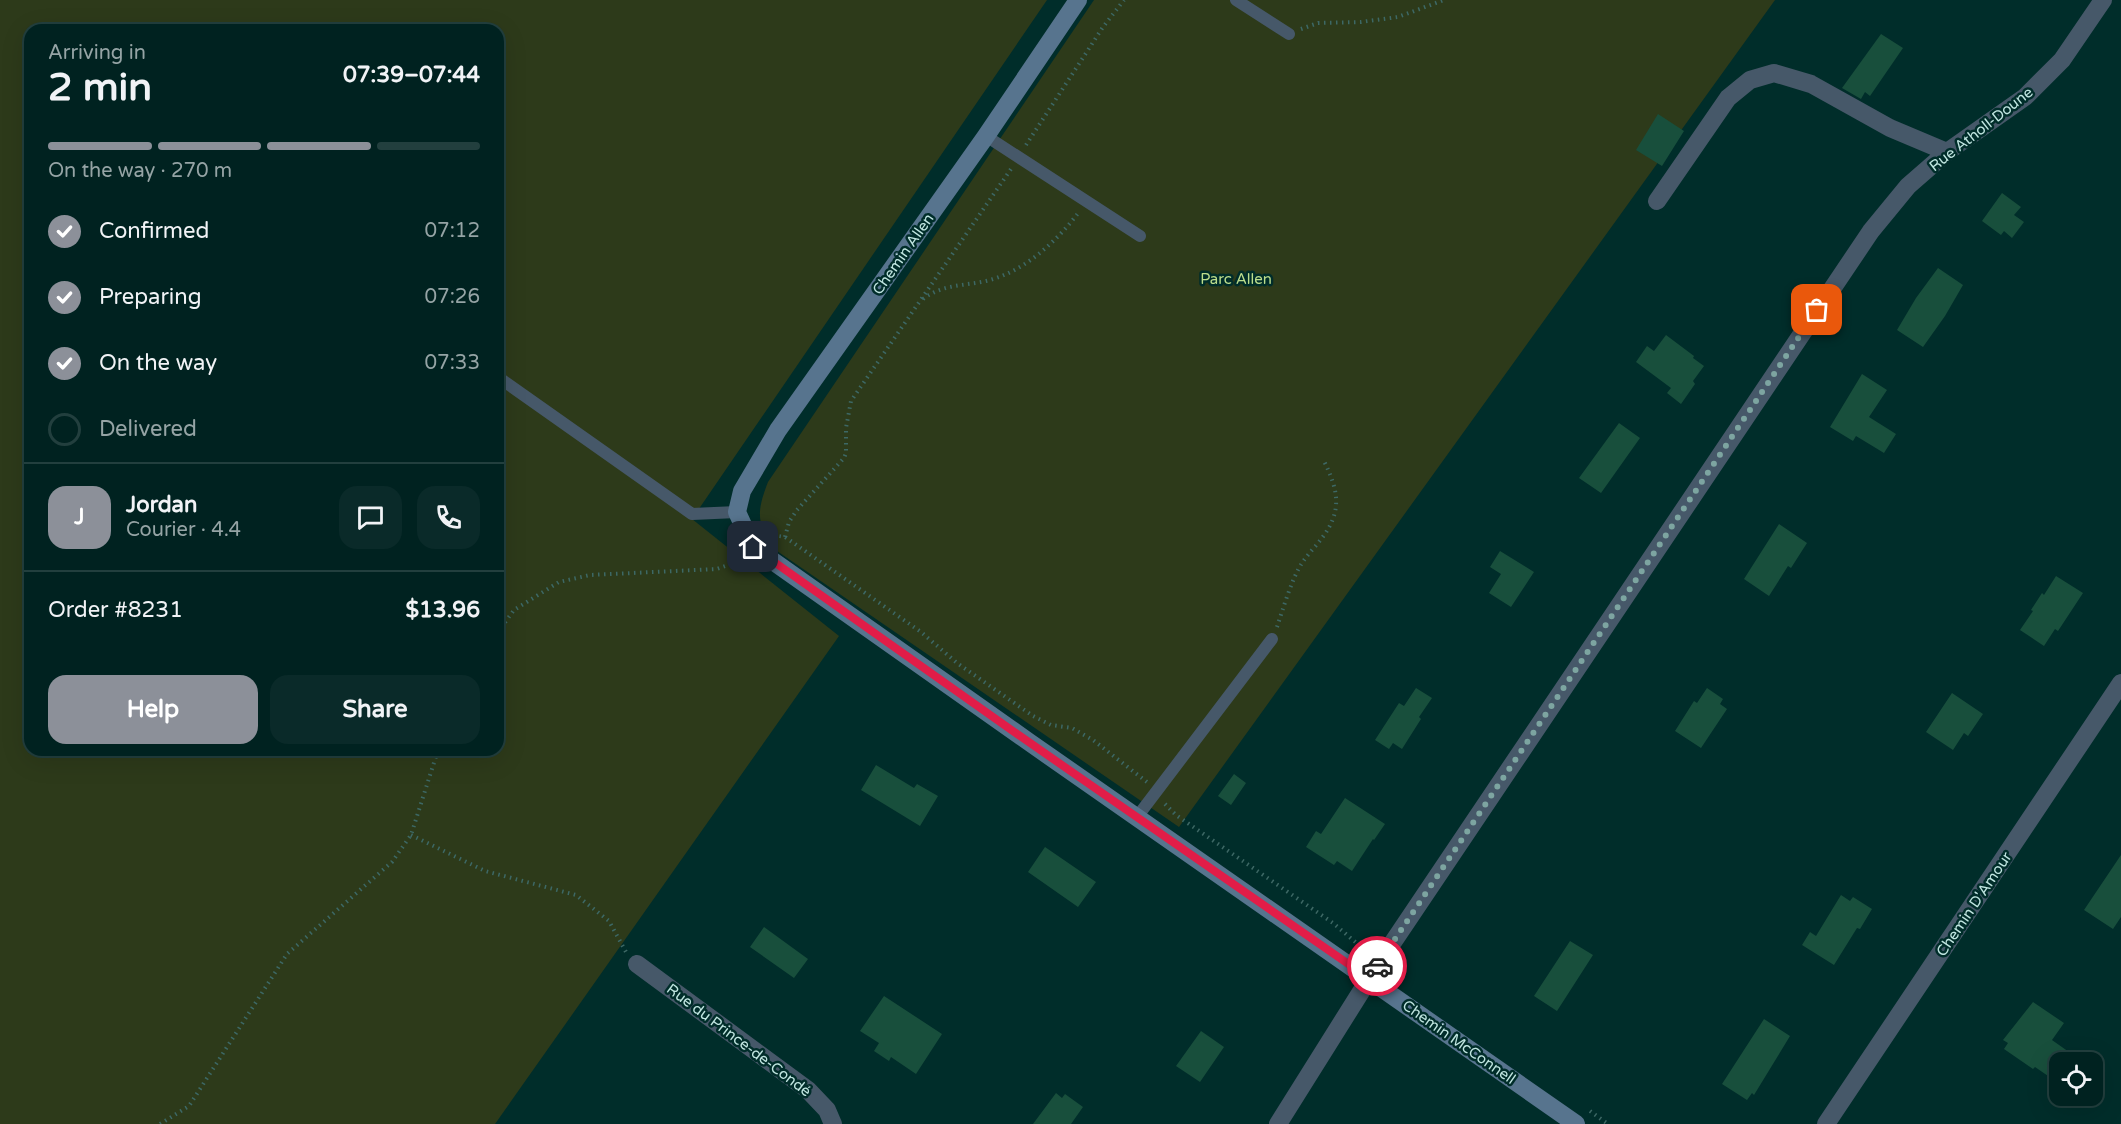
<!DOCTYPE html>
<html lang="en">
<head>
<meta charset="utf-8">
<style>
	:root { --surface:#002220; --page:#0a2a29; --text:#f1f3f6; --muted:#95a4a5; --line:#223f3e; --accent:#8c9099 }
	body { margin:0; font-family:"Varela Round",sans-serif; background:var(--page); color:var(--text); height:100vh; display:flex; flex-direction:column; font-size:22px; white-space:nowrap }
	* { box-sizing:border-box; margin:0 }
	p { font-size:20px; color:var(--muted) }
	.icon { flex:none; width:33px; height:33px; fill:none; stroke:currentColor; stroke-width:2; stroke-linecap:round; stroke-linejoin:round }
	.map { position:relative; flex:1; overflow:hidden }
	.side { position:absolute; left:24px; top:24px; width:480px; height:732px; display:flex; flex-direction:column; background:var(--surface); border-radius:18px; box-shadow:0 6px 24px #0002,0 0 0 2px var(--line) }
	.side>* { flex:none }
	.buttons { position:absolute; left:2049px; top:1052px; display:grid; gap:12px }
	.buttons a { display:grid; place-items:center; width:54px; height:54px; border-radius:12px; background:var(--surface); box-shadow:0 6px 24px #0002,0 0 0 2px var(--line); font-size:30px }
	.pin { position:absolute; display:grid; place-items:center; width:51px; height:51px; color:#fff; margin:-26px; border-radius:12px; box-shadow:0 3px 9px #0006 }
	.courier { position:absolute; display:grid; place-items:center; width:60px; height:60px; margin:-30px; border:4px solid #e11d48; border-radius:50%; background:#fff; color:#222; box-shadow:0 2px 8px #0007 }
	.headline em { font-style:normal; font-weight:700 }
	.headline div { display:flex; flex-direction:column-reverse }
	.headline { display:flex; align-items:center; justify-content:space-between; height:102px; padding:0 24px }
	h1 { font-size:39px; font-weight:700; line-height:45px }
	.bar { display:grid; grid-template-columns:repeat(4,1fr); gap:9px 6px; align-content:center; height:72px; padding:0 24px }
	.bar i { height:8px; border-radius:4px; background:var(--line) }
	.bar .selected { background:var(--accent) }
	.bar p { grid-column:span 4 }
	.line { display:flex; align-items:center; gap:15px; padding:0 24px; border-top:2px solid var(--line) }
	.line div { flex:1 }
	.round { display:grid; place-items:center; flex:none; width:63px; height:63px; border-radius:18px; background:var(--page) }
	ol { padding:0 24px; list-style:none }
	li { display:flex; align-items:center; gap:18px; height:66px }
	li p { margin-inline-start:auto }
	li .icon { padding:6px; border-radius:50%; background:var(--accent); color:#fff; stroke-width:4 }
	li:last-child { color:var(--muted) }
	li i { width:33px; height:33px; border:3px solid var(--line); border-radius:50% }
	.action { display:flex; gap:12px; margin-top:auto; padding:12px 24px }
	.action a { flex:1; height:69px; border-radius:18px; background:var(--accent); color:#fff; font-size:24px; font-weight:700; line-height:69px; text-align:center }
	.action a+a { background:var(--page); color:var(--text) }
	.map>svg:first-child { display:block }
	.green { fill:#2d3a1a; fill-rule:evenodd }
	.building { fill:#184f3c }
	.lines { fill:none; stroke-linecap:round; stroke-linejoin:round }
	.path { stroke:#3d6865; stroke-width:4; stroke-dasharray:1.5 4.5; stroke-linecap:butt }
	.lane { stroke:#465869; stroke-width:12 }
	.street { stroke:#465869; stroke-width:18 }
	.secondary { stroke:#57748e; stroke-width:18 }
	.done { stroke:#7da5a1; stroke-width:6; stroke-dasharray:0 10.8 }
	.route { stroke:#e11d48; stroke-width:8 }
	.labels { text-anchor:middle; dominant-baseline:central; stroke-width:5; stroke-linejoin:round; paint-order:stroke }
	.street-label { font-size:15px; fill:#c0e6e1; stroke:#002d2a }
	.park-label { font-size:15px; fill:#bcdd8c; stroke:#002d2a }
</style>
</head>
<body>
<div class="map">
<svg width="2121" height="1124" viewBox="0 0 2121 1124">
	<rect width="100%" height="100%" fill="#002d2a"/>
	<path class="green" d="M0 0H1047L692 519 839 636 495 1124H0ZM30 30H498V750H30Z
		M1094 0H1775L1179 827 777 551C756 525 756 513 768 482Z"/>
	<path class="building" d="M1881 34 1903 48 1870 96 1865 92 1861 99 1842 88Z
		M1658 114 1684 131 1662 166 1636 150Z
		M2002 193 2021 207 2014 215 2024 222 2012 238 2004 231 2001 235 1982 221Z
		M1938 268 1963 285 1945 316 1923 347 1897 330 1916 298Z
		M1666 335 1694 356 1693 358 1704 366 1693 381 1695 384 1681 404 1667 393 1671 388 1636 362 1647 346 1654 351Z
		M1862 374 1887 390 1869 417 1896 434 1884 453 1856 436 1853 441 1830 427Z
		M1619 423 1640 438 1601 493 1579 478Z
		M1779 524 1807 543 1791 568 1788 566 1769 596 1744 579Z
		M1500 551 1534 572 1511 607 1489 593 1501 574 1490 567Z
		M2056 576 2083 593 2058 631 2055 629 2044 646 2020 630 2033 611 2031 610 2042 593 2044 595Z
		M1416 688 1432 698 1419 717 1421 719 1402 749 1393 743 1389 749 1375 740 1399 703 1404 706Z
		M1707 688 1723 699 1720 704 1727 709 1701 748 1675 731 1694 701 1697 703Z
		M1952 693 1983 714 1968 736 1964 733 1953 750 1926 732Z
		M876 765 914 788 917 784 938 796 920 826 861 790Z
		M1234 774 1246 783 1231 805 1218 796Z
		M1345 798 1385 824 1374 840 1373 839 1352 871 1337 861 1334 865 1306 847 1316 831 1321 834Z
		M1045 847 1096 882 1078 907 1028 872Z
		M2121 855V917L2113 929 2084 910Z
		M1841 895 1850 901 1853 897 1872 909 1860 929 1857 928 1834 965 1802 945 1810 932 1816 936Z
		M764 927 808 959 794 978 750 947Z
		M1570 941 1593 955 1557 1011 1534 996Z
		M884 996 942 1034 916 1074 891 1057 889 1061 874 1051 879 1043 860 1031Z
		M2033 1002 2064 1023 2052 1040 2069 1052 2063 1062H2060V1067L2051 1078 2035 1067 2033 1069 2004 1049 2008 1043 2003 1040Z
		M1764 1019 1790 1036 1754 1095 1752 1093 1747 1100 1722 1084Z
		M1201 1031 1224 1047 1200 1082 1176 1066Z
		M1056 1093 1062 1098 1065 1094 1083 1107 1071 1124H1033Z"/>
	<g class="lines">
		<path class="path" d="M1301 29 1318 23 1361 22 1398 17 1444 0
			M1026 145 1103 27 1124 0
			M923 299C943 284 964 286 986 281 1024 272 1056 242 1079 212
			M768 537 772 535 785 537 921 632 957 663 1033 716 1051 725 1072 728 1093 740 1147 782
			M785 537 789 522 797 510 844 458 846 453V428L851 401 1011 169
			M1277 627C1283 609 1292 578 1302 563 1308 554 1316 546 1322 538 1343 510 1338 490 1324 461
			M498 632 514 610 559 582 590 575 717 569 734 563 741 557
			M1165 804 1176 815 1333 923 1367 952
			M411 835 485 871 576 895 609 921 626 952
			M1590 1111 1608 1124
			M160 1124 189 1106 287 954 392 862 411 835 438 750"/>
		<path class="lane" d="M1236 0 1289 34
			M986 136 1140 236
			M498 377 692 514 737 512
			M1137 817 1272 639"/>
		<path class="street" d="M1657 201 1728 98 1750 80 1774 73 1811 84 1890 128 1947 152
			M637 964 808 1090 827 1110 833 1124
			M1278 1124 1379 963 1871 231 1908 186 1947 152 2025 97 2062 60 2103 0
			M1826 1124 2121 683"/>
		<path class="secondary" d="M1078 0 986 136 778 430 742 491 737 512 753 547 1029 742 1576 1124"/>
	</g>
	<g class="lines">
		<path class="done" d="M1377 966 1817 310"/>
		<path class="route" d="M753 547 1010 729 1370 979 1377 966"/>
	</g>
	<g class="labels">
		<g class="street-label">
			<text transform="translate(1981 129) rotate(-38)">Rue Atholl-Doune</text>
			<text transform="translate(903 254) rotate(-55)">Chemin Allen</text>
			<text transform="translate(1974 904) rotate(-56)">Chemin D'Amour</text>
			<text transform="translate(739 1040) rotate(37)">Rue du Prince-de-Condé</text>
			<text transform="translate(1459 1042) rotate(35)">Chemin McConnell</text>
		</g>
		<g class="park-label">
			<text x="1236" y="279">Parc Allen</text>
		</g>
	</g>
</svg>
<div class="buttons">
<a><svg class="icon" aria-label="locate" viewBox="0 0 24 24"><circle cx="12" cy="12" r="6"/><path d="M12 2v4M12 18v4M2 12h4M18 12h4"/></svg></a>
</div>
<div class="pin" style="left:1817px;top:310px;background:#ea580c"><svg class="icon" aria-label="bag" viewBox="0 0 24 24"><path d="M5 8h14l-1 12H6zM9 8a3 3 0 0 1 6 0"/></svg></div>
<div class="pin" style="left:753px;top:547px;background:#1f2937"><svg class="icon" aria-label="home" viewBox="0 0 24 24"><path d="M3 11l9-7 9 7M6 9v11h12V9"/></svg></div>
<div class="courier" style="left:1377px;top:966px"><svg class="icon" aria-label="car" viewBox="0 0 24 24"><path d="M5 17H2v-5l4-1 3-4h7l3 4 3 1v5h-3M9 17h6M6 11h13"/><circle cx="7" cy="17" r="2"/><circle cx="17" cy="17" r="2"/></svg></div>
<section class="side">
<div class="headline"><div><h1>2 min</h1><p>Arriving in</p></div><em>07:39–07:44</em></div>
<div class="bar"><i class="selected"></i><i class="selected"></i><i class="selected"></i><i></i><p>On the way · 270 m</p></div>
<ol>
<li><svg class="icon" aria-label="check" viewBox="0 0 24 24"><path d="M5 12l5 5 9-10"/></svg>Confirmed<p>07:12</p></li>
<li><svg class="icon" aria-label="check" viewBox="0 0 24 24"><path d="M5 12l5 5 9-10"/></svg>Preparing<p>07:26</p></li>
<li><svg class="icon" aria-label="check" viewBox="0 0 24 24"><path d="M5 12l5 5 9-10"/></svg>On the way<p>07:33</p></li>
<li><i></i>Delivered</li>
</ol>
<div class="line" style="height:108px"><b class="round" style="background:var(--accent);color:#fff">J</b><div><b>Jordan</b><p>Courier · 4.4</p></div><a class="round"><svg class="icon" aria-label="chat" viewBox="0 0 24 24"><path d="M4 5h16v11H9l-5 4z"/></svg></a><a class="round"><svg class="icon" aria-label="phone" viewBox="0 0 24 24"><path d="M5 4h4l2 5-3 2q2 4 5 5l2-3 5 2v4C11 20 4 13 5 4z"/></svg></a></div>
<div class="line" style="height:78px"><div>Order #8231</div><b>$13.96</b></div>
<div class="action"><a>Help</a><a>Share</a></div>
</section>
</div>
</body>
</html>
